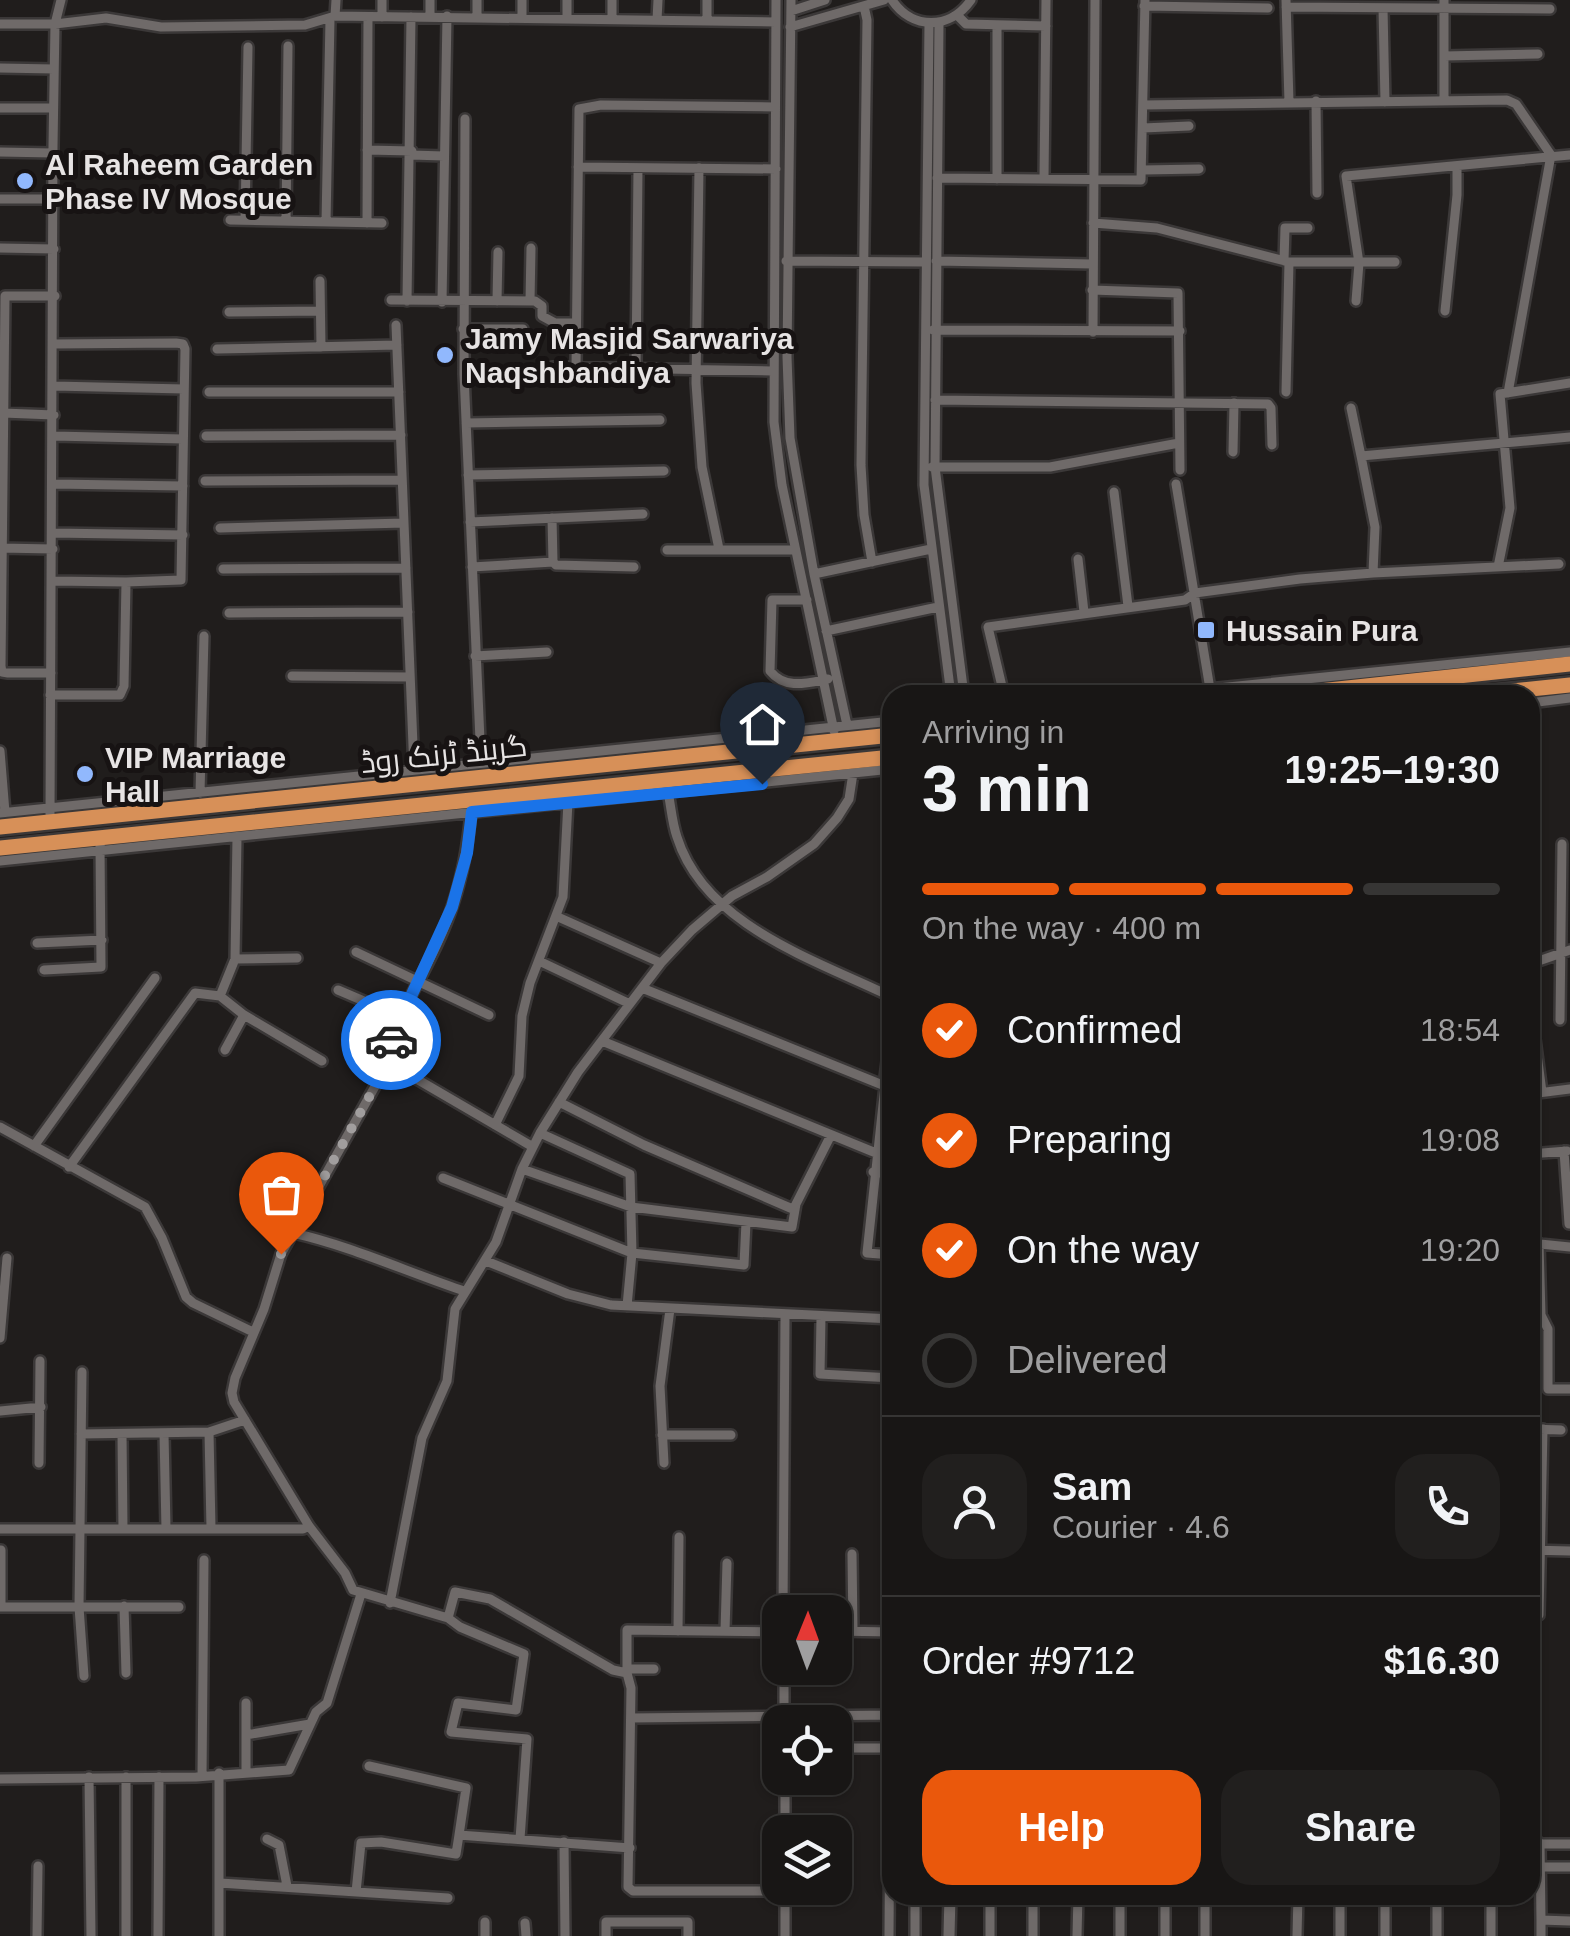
<!DOCTYPE html>
<html lang="en">
<head>
<meta charset="utf-8">
<style>
	:root { --surface:#181615; --page:#211f1e; --text:#f1f3f6; --muted:#9f9fa0; --line:#363534; --accent:#ea580c }
	body { margin:0; font-family:Arial,Cairo,sans-serif; background:var(--page); color:var(--text); height:100vh; display:flex; flex-direction:column; font-size:38px; white-space:nowrap }
	* { box-sizing:border-box; margin:0 }
	p { font-size:32px; color:var(--muted) }
	.icon { flex:none; width:55px; height:55px; fill:none; stroke:currentColor; stroke-width:2; stroke-linecap:round; stroke-linejoin:round }
	.map { position:relative; flex:1; overflow:hidden }
	.drawer { position:absolute; left:882px; top:685px; width:658px; height:1220px; display:flex; flex-direction:column; background:var(--surface); border-radius:30px; box-shadow:0 2px 8px #0004,0 0 0 2px var(--line) }
	.drawer>* { flex:none }
	.needle { width:65px; rotate:1deg }
	.tools { position:absolute; left:762px; top:1595px; display:grid; gap:20px }
	.tools a { display:grid; place-items:center; width:90px; height:90px; border-radius:20px; background:var(--surface); box-shadow:0 2px 8px #0004,0 0 0 2px var(--line); font-size:50px }
	.pin { position:absolute; display:grid; place-items:center; width:85px; height:85px; color:#fff; margin:-102px -42px; border-radius:50% 50% 50% 0; rotate:-45deg; box-shadow:0 0 10px #0007 }
	.pin .icon { rotate:45deg }
	.courier { position:absolute; display:grid; place-items:center; width:100px; height:100px; margin:-50px; border:8px solid #1a73e8; border-radius:50%; background:#fff; color:#222; box-shadow:0 2px 12px #0007 }
	.headline em { font-style:normal; font-weight:700 }
	.headline div { display:flex; flex-direction:column-reverse }
	.headline { display:flex; align-items:center; justify-content:space-between; height:170px; padding:0 40px }
	h1 { font-size:65px; font-weight:700; line-height:75px }
	.bar { display:grid; grid-template-columns:repeat(4,1fr); gap:15px 10px; align-content:center; height:120px; padding:0 40px }
	.bar i { height:12px; border-radius:8px; background:var(--line) }
	.bar .selected { background:var(--accent) }
	.bar p { grid-column:span 4 }
	.line { display:flex; align-items:center; gap:25px; padding:0 40px; border-top:2px solid var(--line) }
	.line div { flex:1 }
	.round { display:grid; place-items:center; flex:none; width:105px; height:105px; border-radius:30px; background:var(--page) }
	ol { padding:0 40px; list-style:none }
	li { display:flex; align-items:center; gap:30px; height:110px }
	li p { margin-inline-start:auto }
	li .icon { padding:10px; border-radius:50%; background:var(--accent); color:#fff; stroke-width:4 }
	li:last-child { color:var(--muted) }
	li i { width:55px; height:55px; border:5px solid var(--line); border-radius:50% }
	.primary-button { display:flex; gap:20px; margin-top:auto; padding:20px 40px }
	.primary-button a { flex:1; height:115px; border-radius:30px; background:var(--accent); color:#fff; font-size:40px; font-weight:700; line-height:115px; text-align:center }
	.primary-button a+a { background:var(--page); color:var(--text) }
	.map>svg:first-child { display:block }
	.lines { fill:none; stroke-linecap:round; stroke-linejoin:round }
	.minor-casing { stroke:#3b3838; stroke-width:14 }
	.tertiary-casing { stroke:#3b3838; stroke-width:16 }
	.trunk-casing { stroke:#3b3838; stroke-width:20 }
	.minor { stroke:#6f6a69; stroke-width:9 }
	.tertiary { stroke:#6f6a69; stroke-width:11 }
	.trunk { stroke:#d79058; stroke-width:15 }
	.done { stroke:#a19e9e; stroke-width:10; stroke-dasharray:0 18 }
	.route { stroke:#1a73e8; stroke-width:12 }
	.poi-dot { fill:#91b8fd; stroke:#171313; stroke-width:4 }
	.labels { text-anchor:middle; dominant-baseline:central; stroke-width:10; stroke-linejoin:round; paint-order:stroke }
	.poi-label { font-size:30px; font-weight:bold; fill:#e7e4e4; stroke:#171313; text-anchor:start }
	.street-label { font-size:30px; fill:#e7e4e4; stroke:#171313 }
</style>
</head>
<body>
<div class="map">
<svg width="1570" height="1936" viewBox="0 0 1570 1936">
	<rect width="100%" height="100%" fill="#201d1c"/>
	<g class="lines">
		<g class="minor-casing">
			<path id="minor" d="M567 0V18
				M612 0V19
				M707 0V20
				M776 0 774 422 782 485 834 731
				M791 0 787 357 790 438 814 574 847 725
				M892 0C912 30 950 30 971 0
				M1286 0 1289 102
				M864 6 867 20 861 465 864 515 872 562
				M1144 6 1268 8
				M1286 7 1550 9
				M1383 8 1385 102
				M791 11 825 0
				M957 15 966 24 1046 26
				M335 16 336 0
				M382 17V0
				M430 17V0
				M477 17V0
				M522 17V0
				M657 20 658 0
				M929 23 924 485 951 695
				M939 23 935 467 964 695
				M0 24H55L106 18 161 27 305 25 335 16 776 22
				M790 27 884 0
				M1444 56 1538 54
				M0 68 54 69
				M1444 100V0
				M1316 101 1317 193
				M1143 105 1507 100 1516 104 1551 155 1508 393
				M0 108H53
				M465 119 464 374 481 763
				M1143 128 1189 126
				M367 150 412 151
				M0 152 53 153
				M411 155 444 156
				M578 167 776 169
				M699 168 696 383 702 467 719 549
				M1143 170 1199 169
				M937 178 1141 180 1145 0
				M997 179V25
				M1044 179 1046 0
				M0 199H53
				M230 220 382 223
				M245 220 248 47
				M286 221 288 46
				M326 222 330 19
				M367 223 368 17
				M1093 223 1157 228 1289 262H1395
				M0 248 54 249
				M786 261 926 262
				M936 261 1092 264
				M1284 261 1285 228H1308
				M320 281 321 347
				M1092 290 1178 293 1180 470
				M391 300 535 301 542 306V316L555 323H575
				M407 301 411 17
				M497 301 498 252
				M530 301 531 248
				M1356 301 1359 263 1346 176 1570 155
				M442 302 447 16
				M1445 311 1457 195V166
				M229 312 320 311
				M396 325 414 770
				M463 329H523
				M933 330 1180 331
				M1093 332 1095 0
				M54 344 176 343 183 344 185 349 181 580 126 582
				M217 349 397 345
				M552 367 772 371
				M576 368 579 109 601 105 775 107
				M636 369 638 168
				M464 374 538 371
				M54 386 184 389
				M209 392H399
				M1286 392 1289 262
				M935 400 1268 404 1271 408 1272 445
				M1351 408 1361 456
				M3 413 54 415
				M466 423 660 420
				M54 436 183 439
				M206 436 401 435
				M1233 452 1234 403
				M932 467H1050L1179 443
				M468 475 664 471
				M205 481 402 480
				M54 484 183 486
				M1176 484 1210 689
				M1114 492 1128 606
				M552 518 553 562
				M470 522 643 514
				M220 528 404 523
				M53 533 183 535
				M0 548 53 549
				M667 550H795
				M1078 559 1084 612
				M1559 564 1373 573 1375 527 1361 456 1570 437
				M472 567 553 562 556 565 634 567
				M1498 567 1510 508 1500 394 1570 383
				M223 569 406 568
				M814 574 931 549
				M807 600H772L770 671C785 690 807 683 828 679
				M229 613 408 612
				M826 631 938 607
				M475 656 547 652
				M51 673H8L2 672 1 666 5 296H55
				M292 676 410 677
				M50 695H120L124 686 126 582 53 581
				M1004 695 988 627 1185 600 1195 593 1300 579 1373 573
				M1149 695 1570 652
				M1530 703 1570 698
				M0 751 5 812
				M668 792C671 806 672 823 677 837 705 926 816 960 892 997
				M200 793 204 636
				M471 812C468 844 463 874 453 904 436 958 400 1006 384 1060L533 1147
				M0 813 892 721
				M50 814 53 146 55 24 61 0
				M0 861 892 769
				M558 917 661 963
				M37 943 102 940
				M356 952 489 1015
				M235 959 297 958
				M539 961 628 1003
				M1530 964 1570 950
				M44 970 101 967 100 845
				M642 988 885 1086 867 1253 892 1255
				M338 990 401 1017
				M220 996 244 1015 322 1061
				M1530 1001 1542 1092
				M1560 1020 1562 844
				M602 1041 876 1153
				M225 1050 244 1015
				M387 1065 281 1254 264 1309 235 1378 232 1393 234 1402 309 1526 345 1573 353 1590 448 1618 455 1592 490 1599 613 1670 627 1673
				M1530 1094 1570 1089
				M559 1102 644 1145 795 1210
				M495 1125 519 1076 522 1016 530 983 563 897 568 802
				M0 1127 145 1207 162 1238 186 1297 193 1303 253 1332
				M540 1133 630 1174 632 1253 627 1306
				M34 1146 155 978
				M1564 1151 1569 1224
				M1530 1154 1567 1151
				M69 1167 195 993 220 996 235 959 237 837
				M522 1169 631 1207 792 1227 796 1204 831 1135
				M873 1172 892 1174
				M443 1178 632 1253 744 1265 746 1222
				M293 1233C351 1246 407 1272 464 1291
				M1530 1243 1570 1247
				M1539 1243 1541 1315 1548 1329V1389H1570
				M486 1261 568 1294 611 1305 892 1319
				M821 1317 820 1374 892 1378
				M0 1338 7 1258
				M82 1372 79 1607 84 1676
				M0 1411 41 1407
				M892 1416V1586
				M1530 1429 1561 1430
				M209 1432 211 1528
				M164 1433 166 1529
				M81 1434 209 1432 245 1420
				M122 1434 123 1529
				M662 1435H731
				M39 1463 40 1361
				M664 1463 660 1386 670 1309
				M0 1529H303L309 1526
				M1530 1550 1570 1551
				M852 1554 853 1631
				M390 1603 422 1438 447 1381 455 1309 496 1242 522 1169 540 1133 578 1072 661 963 692 930 732 896 767 877 814 844 837 818 849 799 853 773
				M124 1606 126 1673
				M0 1607H179
				M1 1607V1550
				M783 1612 785 1315
				M1539 1615 1543 1429
				M448 1618 460 1627 524 1654 516 1710 458 1703 451 1732 527 1739 520 1839
				M678 1631 679 1537
				M725 1631 727 1563
				M835 1631 892 1632
				M780 1632 627 1630V1673L631 1688 628 1887 633 1891H785
				M784 1668V1720
				M627 1669H654
				M246 1703V1772
				M631 1718 892 1715
				M246 1735 310 1724
				M835 1748H889
				M369 1766 466 1788 459 1835 630 1848
				M219 1773V1936
				M202 1776 204 1560
				M89 1777 91 1936
				M0 1779 196 1777 289 1770 316 1712 327 1703 361 1594
				M785 1832V1778
				M267 1839 279 1845 287 1886
				M564 1842 565 1936
				M1540 1843 1541 1920 1570 1921
				M1530 1844H1570
				M1540 1867H1570
				M220 1883 448 1898
				M785 1889V1936
				M356 1892 361 1843 381 1842 456 1854 459 1835
				M915 1895V1936
				M1104 1895 1120 1900 1133 1895
				M1165 1895V1936
				M1340 1895V1936
				M1385 1895V1936
				M1437 1895V1936
				M1491 1895V1936
				M1120 1900V1936
				M525 1923 526 1936
				M37 1936 38 1866
				M126 1936V1777
				M158 1936 159 1777
				M485 1936V1922
				M606 1936V1922H688V1936
				M889 1936 891 1640
				M990 1936V1895
				M1033 1936V1895
				M1077 1936 1078 1895
				M1205 1936V1895
				M1297 1936 1298 1895
				M1541 1936V1920"/>
		</g>
		<g class="tertiary-casing">
			<path id="tertiary" d="M892 1028 885 1086 892 1088
				M949 1936 950 1895"/>
		</g>
		<g class="trunk-casing">
			<path id="trunk" d="M1282 695 1570 664
				M1472 695 1570 685
				M0 827 892 735
				M0 848 892 757"/>
		</g>
		<use href="#minor" class="minor"/>
		<use href="#tertiary" class="tertiary"/>
		<use href="#trunk" class="trunk"/>
	</g>
	<g class="lines">
		<path class="done" d="M281 1254 387 1065 384 1060 391 1040"/>
		<path class="route" d="M391 1040 452 907 467 853 472 812 762 784"/>
	</g>
	<g class="poi-dot">
		<circle cx="25" cy="181" r="10"/>
		<circle cx="445" cy="355" r="10"/>
		<rect x="1196" y="620" width="20" height="20" rx="5"/>
		<circle cx="85" cy="774" r="10"/>
	</g>
	<g class="labels">
		<g class="poi-label">
			<text x="45" y="164">Al Raheem Garden<tspan x="45" dy="34">Phase IV Mosque</tspan></text>
			<text x="465" y="338">Jamy Masjid Sarwariya<tspan x="465" dy="34">Naqshbandiya</tspan></text>
			<text x="1226" y="630">Hussain Pura</text>
			<text x="105" y="757">VIP Marriage<tspan x="105" dy="34">Hall</tspan></text>
		</g>
		<g class="street-label">
			<text transform="translate(444 754) rotate(-6)">گرینڈ ٹرنک روڈ</text>
		</g>
	</g>
</svg>
<div class="tools">
<a><svg class="needle" viewBox="-14 -14 28 28"><path d="M0-13l5 13h-10z" fill="#e53935"/><path d="M0 13l5-13h-10z" fill="#9f9fa0"/></svg></a>
<a><svg class="icon" aria-label="locate" viewBox="0 0 24 24"><circle cx="12" cy="12" r="6"/><path d="M12 2v4M12 18v4M2 12h4M18 12h4"/></svg></a>
<a><svg class="icon" aria-label="layers" viewBox="0 0 24 24"><path d="M12 4l9 5-9 5-9-5zM3 14l9 5 9-5"/></svg></a>
</div>
<div class="pin" style="left:281px;top:1254px;background:#ea580c"><svg class="icon" aria-label="bag" viewBox="0 0 24 24"><path d="M5 8h14l-1 12H6zM9 8a3 3 0 0 1 6 0"/></svg></div>
<div class="pin" style="left:762px;top:784px;background:#1f2937"><svg class="icon" aria-label="home" viewBox="0 0 24 24"><path d="M3 11l9-7 9 7M6 9v11h12V9"/></svg></div>
<div class="courier" style="left:391px;top:1040px"><svg class="icon" aria-label="car" viewBox="0 0 24 24"><path d="M5 17H2v-5l4-1 3-4h7l3 4 3 1v5h-3M9 17h6M6 11h13"/><circle cx="7" cy="17" r="2"/><circle cx="17" cy="17" r="2"/></svg></div>
<section class="drawer">
<div class="headline"><div><h1>3 min</h1><p>Arriving in</p></div><em>19:25–19:30</em></div>
<div class="bar"><i class="selected"></i><i class="selected"></i><i class="selected"></i><i></i><p>On the way · 400 m</p></div>
<ol>
<li><svg class="icon" aria-label="check" viewBox="0 0 24 24"><path d="M5 12l5 5 9-10"/></svg>Confirmed<p>18:54</p></li>
<li><svg class="icon" aria-label="check" viewBox="0 0 24 24"><path d="M5 12l5 5 9-10"/></svg>Preparing<p>19:08</p></li>
<li><svg class="icon" aria-label="check" viewBox="0 0 24 24"><path d="M5 12l5 5 9-10"/></svg>On the way<p>19:20</p></li>
<li><i></i>Delivered</li>
</ol>
<div class="line" style="height:180px"><a class="round"><svg class="icon" aria-label="person" viewBox="0 0 24 24"><circle cx="12" cy="8" r="4"/><path d="M4 21q1-7 8-7t8 7"/></svg></a><div><b>Sam</b><p>Courier · 4.6</p></div><a class="round"><svg class="icon" aria-label="phone" viewBox="0 0 24 24"><path d="M5 4h4l2 5-3 2q2 4 5 5l2-3 5 2v4C11 20 4 13 5 4z"/></svg></a></div>
<div class="line" style="height:130px"><div>Order #9712</div><b>$16.30</b></div>
<div class="primary-button"><a>Help</a><a>Share</a></div>
</section>
</div>
</body>
</html>
